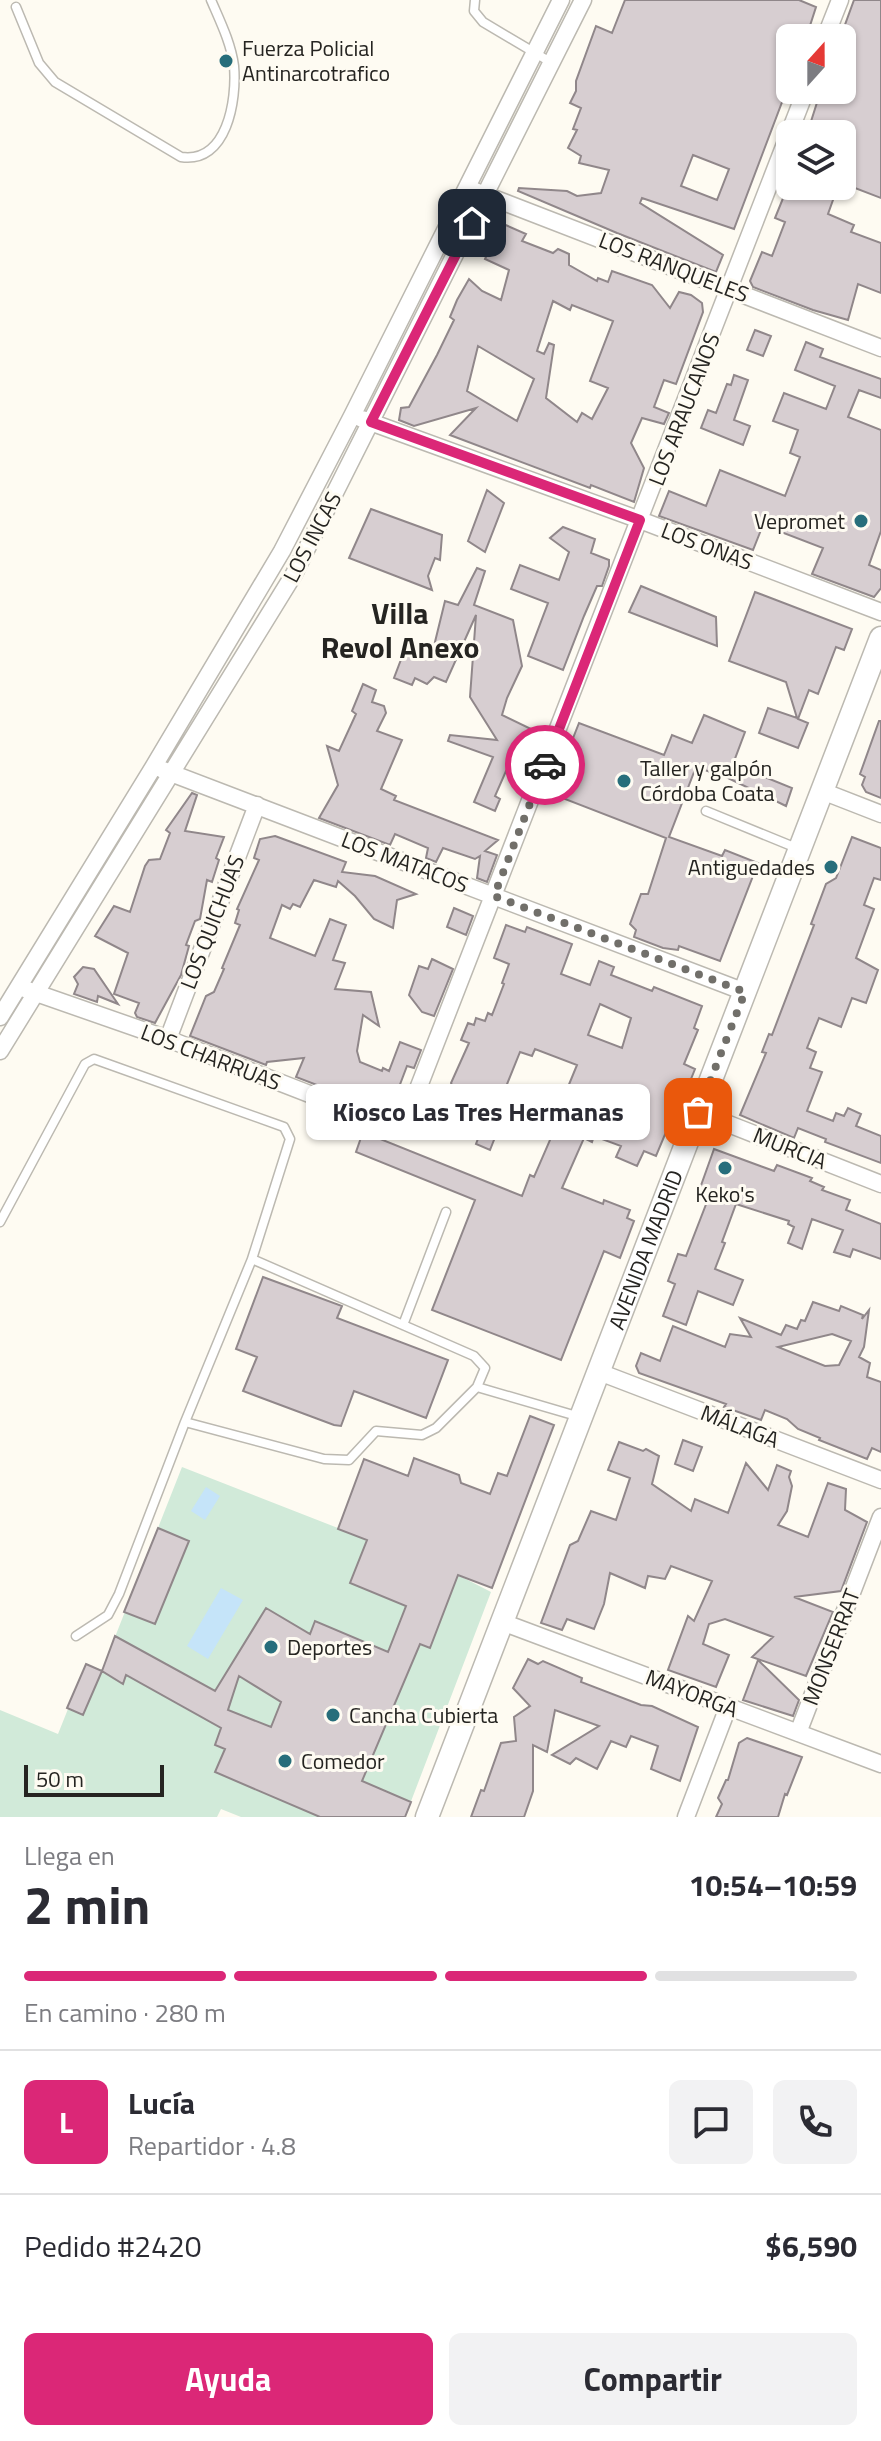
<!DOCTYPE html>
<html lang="es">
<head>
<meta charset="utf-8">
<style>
	:root { --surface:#fff; --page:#f2f2f3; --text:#2b2b33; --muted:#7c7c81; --line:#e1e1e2; --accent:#db2777 }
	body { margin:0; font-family:"Titillium Web",sans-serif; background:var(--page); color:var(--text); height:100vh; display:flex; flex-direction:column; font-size:30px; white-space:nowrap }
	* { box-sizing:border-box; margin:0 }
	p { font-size:26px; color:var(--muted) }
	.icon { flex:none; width:44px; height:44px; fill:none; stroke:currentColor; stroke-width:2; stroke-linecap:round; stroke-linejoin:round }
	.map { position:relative; height:1817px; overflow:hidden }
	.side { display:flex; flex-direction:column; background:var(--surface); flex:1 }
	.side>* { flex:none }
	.needle { width:52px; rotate:21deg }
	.fabs { position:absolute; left:776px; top:24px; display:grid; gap:16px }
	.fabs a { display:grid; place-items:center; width:80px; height:80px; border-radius:12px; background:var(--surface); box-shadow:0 2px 6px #0004; font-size:40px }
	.scale { position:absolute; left:24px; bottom:20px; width:140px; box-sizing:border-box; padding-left:8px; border:4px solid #252421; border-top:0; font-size:22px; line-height:28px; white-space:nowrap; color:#252421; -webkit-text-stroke:6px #fefbf2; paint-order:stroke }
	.pin { position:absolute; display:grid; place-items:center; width:68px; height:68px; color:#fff; margin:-34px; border-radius:16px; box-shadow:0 4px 12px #0006 }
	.courier { position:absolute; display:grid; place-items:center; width:80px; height:80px; margin:-40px; border:6px solid #db2777; border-radius:50%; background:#fff; color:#222; box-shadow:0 2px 10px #0007 }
	.bubble { position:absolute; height:56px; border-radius:12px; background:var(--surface); box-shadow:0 2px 6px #0004; font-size:26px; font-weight:700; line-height:56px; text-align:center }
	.headline em { font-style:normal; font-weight:700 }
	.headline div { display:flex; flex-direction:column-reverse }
	.headline { display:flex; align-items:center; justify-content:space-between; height:136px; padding:0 24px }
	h1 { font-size:52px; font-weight:700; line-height:60px }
	.bar { display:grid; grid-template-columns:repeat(4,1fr); gap:12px 8px; align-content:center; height:96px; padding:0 24px }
	.bar i { height:10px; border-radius:6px; background:var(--line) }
	.bar .selected { background:var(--accent) }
	.bar p { grid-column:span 4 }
	.line { display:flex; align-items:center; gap:20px; padding:0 24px; border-top:2px solid var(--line) }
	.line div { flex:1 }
	.round { display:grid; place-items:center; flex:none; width:84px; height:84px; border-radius:12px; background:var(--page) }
	.primary-button { display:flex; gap:16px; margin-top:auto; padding:16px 24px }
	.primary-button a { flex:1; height:92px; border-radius:12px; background:var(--accent); color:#fff; font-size:32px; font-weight:700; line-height:92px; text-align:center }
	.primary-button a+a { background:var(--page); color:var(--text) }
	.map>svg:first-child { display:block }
	.green { fill:#d1ead9 }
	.water { fill:#c5e4f9 }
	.building { fill:#d7ced1; stroke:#90878a; stroke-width:2; fill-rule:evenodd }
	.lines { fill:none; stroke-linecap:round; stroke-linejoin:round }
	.service-casing { stroke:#bcb9b1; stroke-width:11 }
	.minor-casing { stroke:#bcb9b1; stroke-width:19 }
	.secondary-casing { stroke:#bcb9b1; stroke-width:25 }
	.service { stroke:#fff; stroke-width:8 }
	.minor { stroke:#fff; stroke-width:16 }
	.secondary { stroke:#fff; stroke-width:22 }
	.done { stroke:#716f6a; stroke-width:8; stroke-dasharray:0 14.4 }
	.route { stroke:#db2777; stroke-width:10 }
	.poi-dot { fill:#276e7b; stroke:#fefbf2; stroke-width:3 }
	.labels { text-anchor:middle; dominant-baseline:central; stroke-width:6; stroke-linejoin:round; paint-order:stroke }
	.poi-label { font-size:22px; fill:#252421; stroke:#fefbf2; text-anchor:start }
	.street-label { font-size:22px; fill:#252421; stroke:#fefbf2 }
	.district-label { font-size:30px; font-weight:bold; fill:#252421; stroke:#fefbf2 }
</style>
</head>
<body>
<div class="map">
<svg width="881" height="1817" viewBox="0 0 881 1817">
	<rect width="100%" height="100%" fill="#fefbf2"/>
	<path class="green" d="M182 1467 458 1575 491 1592 405 1817H241L221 1809 217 1817H0V1710L58 1734 86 1664 102 1670Z"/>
	<path class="water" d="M206 1487 220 1496 205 1520 191 1511Z
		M221 1588 243 1600 208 1659 187 1646Z"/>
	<path class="building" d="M625 0H799L816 7 806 38H790V81L734 229 642 198 640 203 723 255 716 272 617 233 518 191 519 188 567 191 577 196 601 193 609 170 579 163 581 156 568 148 577 130 573 129 581 108 570 103 576 91V81L596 26 612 33ZM693 155 729 169 717 200 681 186Z
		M854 0H881V198L842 183V134H807L821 90H842V33Z
		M788 186H838L828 214 854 225 851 232 881 243V293L858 284 848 320 813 310 753 287 750 281 762 252 772 256 785 222 775 218Z
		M501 223 526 234 522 241 553 253 558 249 569 254V265L597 281 598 278 608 282 612 271 652 285 670 308 679 292 691 295 702 303 703 312 676 384 664 380 654 407 669 413 664 424 642 418 631 443 644 468 634 502 591 485 590 488 450 435 476 408 414 426 399 420 401 408 409 407 437 355 454 320 450 317 457 300 469 279 482 291 501 300 509 270 485 259ZM553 301 570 310 572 305 613 321 590 381 608 388 592 419 582 413 577 422 546 398 554 345 549 343 544 354 537 351ZM478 346 534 379 517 421 467 391Z
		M755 330 771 336 763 356 747 350Z
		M806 342 823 349 820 357 881 379V398L859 390 848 417 881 430V531L869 565 881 570V588L874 597 812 574 823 548 763 525 753 550 659 516 669 491 706 506 720 470 785 496 800 457 790 453 798 430 773 421 784 393 826 409 835 386 795 370Z
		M734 375 748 380 734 420 750 426 743 445 701 428 708 410 716 413 727 384 731 385Z
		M487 490 504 503 485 552 468 541Z
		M371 509 442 535 440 560 435 558 428 576 432 590 349 558Z
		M563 527 595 539 591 553 609 560V566L602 586H597L584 616 563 670 528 656 548 603 511 589 520 565 559 580 569 552 550 538Z
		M477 568 485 571 474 605 513 620 522 666 507 698 502 715 531 729 526 741 539 746 527 778 506 771 495 796 500 799 495 811 474 802 493 757 448 741 450 735 497 740 470 697 476 615 446 682 434 677 427 684 415 678 412 685 394 678 402 657 415 656 419 644 433 650 445 601 458 605Z
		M641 586 716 617 717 646 629 612Z
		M755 592 852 629 844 650 836 647 818 694 809 690 798 719 808 723 798 748 759 733 768 708 797 718 786 682 729 661Z
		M363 684 376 690 372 702 384 706 386 713 377 731 402 740 381 789 396 796 394 800 498 840 485 851 497 855 487 882 477 878 480 856 475 859 443 848 436 862 426 858 428 848 395 834 390 845 319 818 338 785 327 746 339 751 356 714 352 711Z
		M704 715 745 732 733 764 792 788 786 806 728 778 696 767 669 837 722 856 725 850 758 863 720 961 679 946 678 950 663 948 634 937 636 930 630 924 641 894H648L666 838 552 794 555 786 548 784 560 754 566 756 579 723 664 755 672 735 692 743Z
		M879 721H881V798L866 792 862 785 865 777 860 774Z
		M192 793 197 795 185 831 224 837 216 858 219 860 212 882 207 880 200 919 195 921 186 945 189 946 181 975 155 1023 137 1017 135 1013 139 1003 114 994 128 953 95 936 114 906 130 912 145 866 149 860 160 859 170 833 166 830Z
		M275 836 346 862 342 872 375 876 416 894 397 900 393 928 374 919 355 896 338 881 336 887 314 880 300 907 293 904 290 909 282 905 270 938 315 956 330 919 346 925 333 960 345 963 335 989 371 992 379 1026 363 1015 357 1051 360 1062 382 1071 383 1068 389 1071 400 1042 421 1050 414 1068 407 1066 396 1095 373 1086 366 1104 296 1077 304 1058 267 1062 266 1065 190 1036 206 996 214 992 224 969 222 968 240 925 235 923 239 910 237 909 259 860 254 858 260 839Z
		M852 837 881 848V880L874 878 864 905 874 909 856 958 878 970 866 1003 852 998 841 1027 819 1018 807 1048 816 1052 810 1068 822 1072 807 1111 833 1121 836 1113 844 1116 848 1108 861 1114 856 1126 881 1136V1163L825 1142 826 1139 798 1128 794 1138 740 1115 766 1053 762 1052 769 1034 772 1035 814 925 811 924 826 884 836 878Z
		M454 908 473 916 466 935 447 927Z
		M506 925 525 932 527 927 572 944 561 974 590 985 599 961 614 967 611 975 652 991 654 987 702 1006 694 1028 698 1030 684 1064 695 1069 674 1121 671 1120 656 1156 644 1151 637 1166 616 1157 621 1146 594 1136 592 1142 584 1138 562 1188 603 1204 604 1200 630 1210 627 1218 634 1221 620 1258 604 1251 561 1360 432 1310 475 1200 356 1152 363 1132 522 1196 530 1175 534 1177 560 1117 556 1116 577 1065 535 1049 532 1056 520 1052 497 1109 505 1112 490 1150 476 1144 490 1107 456 1094 451 1083 469 1043 461 1040 468 1023 474 1025 476 1018 485 1021 488 1013 492 1015 504 984 502 983 509 964 494 958ZM600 1004 631 1018 622 1048 588 1035Z
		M432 959 453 969 434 1016 422 1012 409 995 419 966 428 969Z
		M83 967 94 969 118 1004 98 996 97 1002 74 994 78 984 74 977Z
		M714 1149 774 1171 777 1165 812 1178 810 1181 824 1187 822 1190 850 1200 846 1210 881 1224V1259L853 1249 850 1257 834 1252 843 1230 812 1219 802 1249 788 1243 794 1227 788 1224 789 1221 736 1204 722 1242 725 1243 715 1269 743 1280 733 1305 698 1291 686 1325 663 1316 675 1284 668 1281 678 1254 686 1256 710 1194 699 1191Z
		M263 1277 342 1306 337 1318 448 1360 426 1418 354 1391 341 1426 334 1425 243 1391 257 1357 236 1349Z
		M813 1302 839 1311 841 1306 863 1315 862 1319 869 1310 864 1347 859 1357 870 1363 867 1377 881 1382V1452L872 1448 867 1459 819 1440 820 1438 798 1429 787 1419 765 1410 761 1420 724 1407 726 1404 639 1373 636 1366 641 1353 660 1361 673 1326 725 1347 730 1334 751 1337 740 1318 781 1335 786 1325 797 1329 801 1320 805 1321ZM832 1334 851 1341 839 1365 825 1366 778 1347Z
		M530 1416 554 1425 492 1588 458 1575 430 1648 420 1644 362 1781 411 1802 405 1817H320L215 1772 225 1749 215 1745 221 1728 126 1675 123 1684 102 1671 115 1636 215 1691 266 1608 310 1634 315 1621 388 1652 406 1606 350 1583 367 1540 338 1529 364 1459 408 1476 414 1458 459 1475 461 1483 490 1494 498 1473 507 1476ZM239 1676 281 1702 271 1727 228 1710Z
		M683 1440 702 1447 693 1471 675 1464Z
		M619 1442 643 1451 646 1449 659 1456 652 1484 691 1511 695 1499 728 1513 746 1463 768 1490 777 1465 791 1471 789 1477 792 1486 787 1511 778 1525 808 1537 828 1483 846 1489 845 1510 867 1522 841 1591 794 1597 833 1612 806 1676 752 1657 773 1637 725 1619 709 1624 703 1644 729 1655 716 1687 668 1670 688 1616 694 1621 712 1581 671 1566 665 1579 648 1576 645 1588 610 1573 604 1604 594 1629 567 1619 562 1630 541 1623 570 1545 578 1541 591 1511 616 1520 630 1478 608 1470Z
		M158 1528 189 1541 155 1624 124 1612Z
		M528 1659 538 1664 543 1661 582 1678 581 1682 641 1705 652 1706 698 1727 680 1781 651 1769 658 1746 631 1736 626 1747 611 1741 597 1769 576 1758 570 1764 552 1755 599 1726 555 1710 547 1752 533 1745V1791L524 1817H471L481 1790 484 1791 501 1743 516 1741 514 1717 530 1706 513 1688Z
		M758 1660 799 1700 793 1716 743 1700Z
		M86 1664 102 1671 83 1715 67 1708Z
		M747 1738 802 1757 787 1795 785 1794 778 1817H716L722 1804 718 1798 726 1780H728L739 1743Z"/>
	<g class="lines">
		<g class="service-casing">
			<path id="service" d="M475 0 474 11 483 22 552 63
				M16 7 39 63 55 82 181 157C227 164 237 100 234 66 231 43 220 21 211 0
				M706 811 799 849
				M0 1222 85 1064 94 1059 284 1127 290 1139 252 1259 474 1356 485 1368 477 1387 436 1428 422 1435 376 1431 349 1460 324 1459 185 1422
				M403 1325 446 1212
				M477 1387 580 1417
				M76 1636 108 1615 119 1594 185 1422 252 1259"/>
		</g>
		<g class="minor-casing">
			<path id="minor" d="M825 38 840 0
				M475 191 881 348
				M362 419 640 520 881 612
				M163 770 745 992
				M822 791 881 814
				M19 987 168 1039 402 1130 806 90
				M0 1017 154 766 282 551 352 416 561 0
				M168 1039 257 805
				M0 1051 294 574 583 0
				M698 1112 881 1184
				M599 1372 881 1480
				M502 1622 881 1764
				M798 1733 881 1517
				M686 1817 728 1707"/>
		</g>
		<g class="secondary-casing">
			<g id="secondary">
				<path id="s1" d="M427 1817 881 638"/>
			</g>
		</g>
		<use href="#service" class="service"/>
		<use href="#minor" class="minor"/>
		<use href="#secondary" class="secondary"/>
	</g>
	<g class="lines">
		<path class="done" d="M545 765 494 896 745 992 698 1112"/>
		<path class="route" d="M472 223 371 422 640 520 545 765"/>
	</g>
	<g class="poi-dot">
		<circle cx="226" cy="61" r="8"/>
		<circle cx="861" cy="521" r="8"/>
		<circle cx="624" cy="781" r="8"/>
		<circle cx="831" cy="867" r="8"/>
		<circle cx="725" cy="1168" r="8"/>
		<circle cx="271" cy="1647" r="8"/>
		<circle cx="333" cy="1715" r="8"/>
		<circle cx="285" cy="1761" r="8"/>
	</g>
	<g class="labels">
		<g class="poi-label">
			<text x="242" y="48">Fuerza Policial<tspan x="242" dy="25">Antinarcotrafico</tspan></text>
			<text x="845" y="521" text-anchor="end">Vepromet</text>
			<text x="640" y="768">Taller y galpón<tspan x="640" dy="25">Córdoba Coata</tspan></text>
			<text x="815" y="867" text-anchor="end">Antiguedades</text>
			<text x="725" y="1194" text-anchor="middle">Keko's</text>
			<text x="287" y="1647">Deportes</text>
			<text x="349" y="1715">Cancha Cubierta</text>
			<text x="301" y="1761">Comedor</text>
		</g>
		<g class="street-label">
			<text transform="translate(674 267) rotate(21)">LOS RANQUELES</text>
			<text transform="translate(684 409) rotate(-69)">LOS ARAUCANOS</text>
			<text transform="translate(312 537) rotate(-62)">LOS INCAS</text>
			<text transform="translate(707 546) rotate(21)">LOS ONAS</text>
			<text transform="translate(405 862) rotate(21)">LOS MATACOS</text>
			<text transform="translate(212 922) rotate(-69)">LOS QUICHUAS</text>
			<text transform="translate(211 1057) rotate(21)">LOS CHARRUAS</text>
			<text transform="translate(790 1148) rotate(22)">MURCIA</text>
			<text stroke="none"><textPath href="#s1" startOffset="608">AVENIDA MADRID</textPath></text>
			<text transform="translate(740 1426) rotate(21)">MÁLAGA</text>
			<text transform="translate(831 1647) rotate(-69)">MONSERRAT</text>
			<text transform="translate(692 1693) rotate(21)">MAYORGA</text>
		</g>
		<g class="district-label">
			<text x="400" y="613">Villa<tspan x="400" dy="34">Revol Anexo</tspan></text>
		</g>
	</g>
</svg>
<div class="fabs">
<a><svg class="needle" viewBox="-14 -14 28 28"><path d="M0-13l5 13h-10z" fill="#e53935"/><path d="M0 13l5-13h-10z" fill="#7c7c81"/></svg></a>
<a><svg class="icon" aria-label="layers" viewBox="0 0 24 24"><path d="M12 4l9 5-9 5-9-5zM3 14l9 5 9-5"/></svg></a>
</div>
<div class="scale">50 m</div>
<div class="pin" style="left:698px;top:1112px;background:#ea580c"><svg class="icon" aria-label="bag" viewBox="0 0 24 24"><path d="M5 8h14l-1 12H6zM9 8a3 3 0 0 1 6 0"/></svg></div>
<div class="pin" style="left:472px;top:223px;background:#1f2937"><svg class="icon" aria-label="home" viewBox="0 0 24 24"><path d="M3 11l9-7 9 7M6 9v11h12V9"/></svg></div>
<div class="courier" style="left:545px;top:765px"><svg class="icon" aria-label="car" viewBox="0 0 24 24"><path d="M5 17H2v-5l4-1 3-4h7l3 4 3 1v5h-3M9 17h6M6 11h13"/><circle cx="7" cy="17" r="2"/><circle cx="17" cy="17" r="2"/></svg></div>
<div class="bubble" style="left:306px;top:1084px;width:344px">Kiosco Las Tres Hermanas</div>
</div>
<section class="side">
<div class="headline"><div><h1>2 min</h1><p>Llega en</p></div><em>10:54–10:59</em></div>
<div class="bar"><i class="selected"></i><i class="selected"></i><i class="selected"></i><i></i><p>En camino · 280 m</p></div>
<div class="line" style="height:144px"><b class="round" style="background:var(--accent);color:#fff">L</b><div><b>Lucía</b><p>Repartidor · 4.8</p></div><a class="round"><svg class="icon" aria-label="chat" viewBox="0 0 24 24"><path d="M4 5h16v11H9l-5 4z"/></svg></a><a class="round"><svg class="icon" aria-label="phone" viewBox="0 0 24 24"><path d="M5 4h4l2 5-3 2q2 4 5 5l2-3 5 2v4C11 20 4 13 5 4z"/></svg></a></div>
<div class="line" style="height:104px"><div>Pedido #2420</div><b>$6,590</b></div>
<div class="primary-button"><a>Ayuda</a><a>Compartir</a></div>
</section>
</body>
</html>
